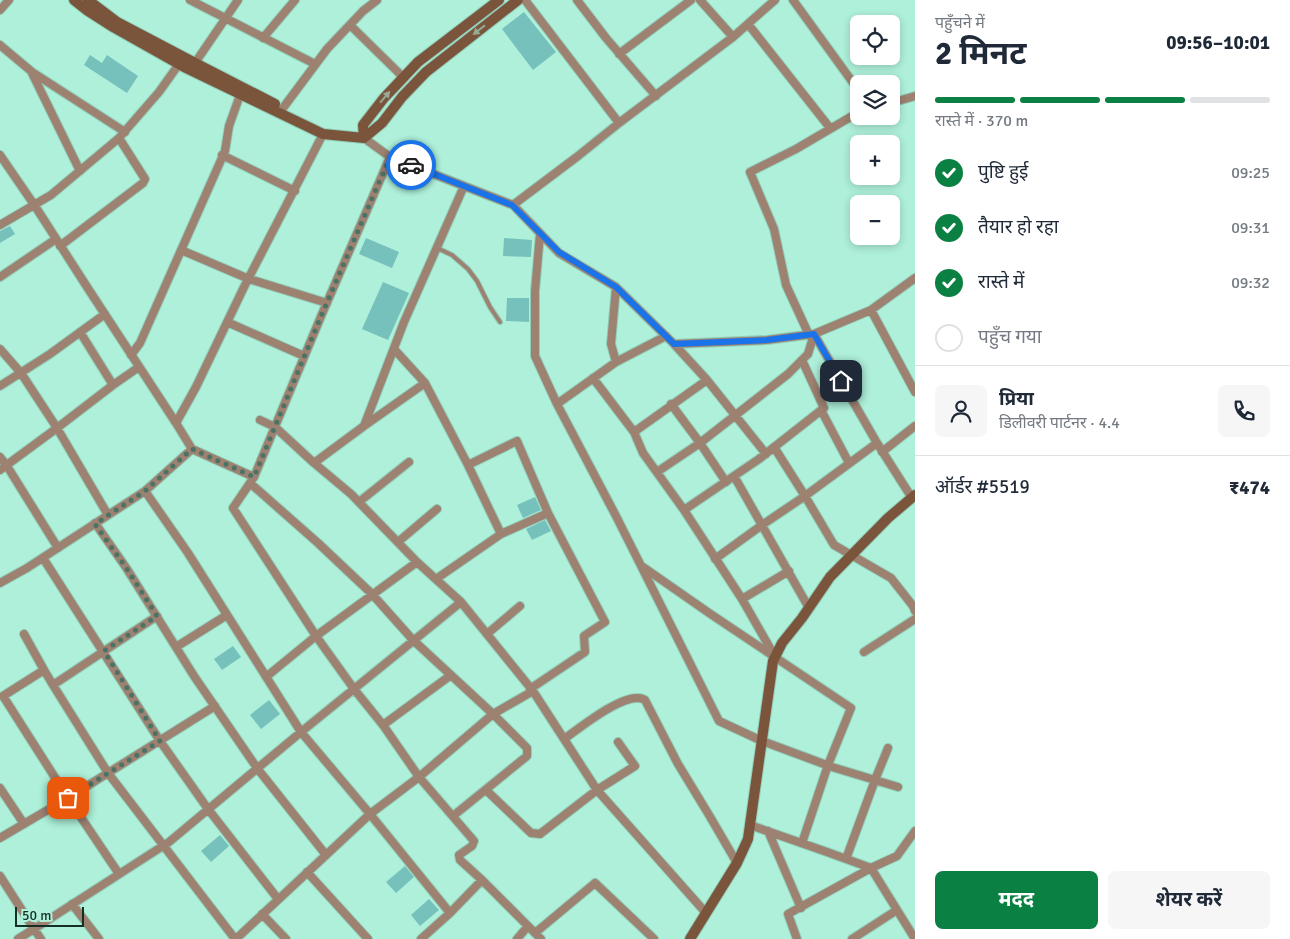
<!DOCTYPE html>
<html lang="hi">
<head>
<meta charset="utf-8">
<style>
	:root { --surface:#fff; --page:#f6f6f7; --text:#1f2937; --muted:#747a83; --line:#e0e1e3; --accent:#0b8043 }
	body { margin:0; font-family:Signika,"Noto Sans Devanagari",sans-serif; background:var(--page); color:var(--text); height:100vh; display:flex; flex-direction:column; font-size:19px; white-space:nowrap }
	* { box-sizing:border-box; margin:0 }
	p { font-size:16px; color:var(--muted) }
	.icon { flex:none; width:28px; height:28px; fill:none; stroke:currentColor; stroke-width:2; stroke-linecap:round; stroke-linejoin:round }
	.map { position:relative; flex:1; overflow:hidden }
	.side { display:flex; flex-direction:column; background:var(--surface); width:375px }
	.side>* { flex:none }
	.controls { position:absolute; left:850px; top:15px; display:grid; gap:10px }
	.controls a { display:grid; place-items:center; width:50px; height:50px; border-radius:8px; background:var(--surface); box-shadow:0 2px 8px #0003; font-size:25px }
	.scale { position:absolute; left:15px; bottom:12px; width:69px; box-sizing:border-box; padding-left:5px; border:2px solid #152f27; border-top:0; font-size:14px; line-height:18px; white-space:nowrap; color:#152f27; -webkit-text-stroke:4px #aef0d9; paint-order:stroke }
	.pin { position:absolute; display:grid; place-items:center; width:42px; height:42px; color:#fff; margin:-21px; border-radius:10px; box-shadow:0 2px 8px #0006 }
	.courier { position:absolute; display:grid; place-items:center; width:50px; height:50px; margin:-25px; border:4px solid #1a73e8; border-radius:50%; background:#fff; color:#222; box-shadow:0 1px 6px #0007 }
	.overview em { font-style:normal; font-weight:700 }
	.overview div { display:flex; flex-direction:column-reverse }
	.overview { display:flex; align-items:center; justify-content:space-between; height:85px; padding:0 20px }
	h1 { font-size:32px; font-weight:700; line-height:38px }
	.bar { display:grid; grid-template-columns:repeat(4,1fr); gap:8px 5px; align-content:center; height:60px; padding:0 20px }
	.bar i { height:6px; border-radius:4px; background:var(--line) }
	.bar .selected { background:var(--accent) }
	.bar p { grid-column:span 4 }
	.line { display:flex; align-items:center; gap:12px; padding:0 20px; border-top:1px solid var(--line) }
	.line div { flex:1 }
	.round { display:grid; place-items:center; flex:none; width:52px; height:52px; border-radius:8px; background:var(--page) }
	ol { padding:0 20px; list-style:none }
	li { display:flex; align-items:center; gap:15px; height:55px }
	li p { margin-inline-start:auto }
	li .icon { padding:5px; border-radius:50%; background:var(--accent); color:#fff; stroke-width:4 }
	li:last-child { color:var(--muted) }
	li i { width:28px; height:28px; border:2px solid var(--line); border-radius:50% }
	.button { display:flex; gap:10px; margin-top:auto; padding:10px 20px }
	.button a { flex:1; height:58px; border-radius:8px; background:var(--accent); color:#fff; font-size:20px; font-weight:700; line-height:58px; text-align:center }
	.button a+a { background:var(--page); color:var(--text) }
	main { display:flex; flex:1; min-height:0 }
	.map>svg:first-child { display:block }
	.building { fill:#77c1bd }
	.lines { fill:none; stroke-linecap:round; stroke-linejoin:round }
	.lane-casing { stroke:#92cdb9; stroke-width:6 }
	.street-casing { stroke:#92cdb9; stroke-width:10 }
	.secondary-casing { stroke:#92cdb9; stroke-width:12 }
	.lane { stroke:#9d8171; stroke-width:4 }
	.street { stroke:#9d8171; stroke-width:8 }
	.secondary { stroke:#7b543c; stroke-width:10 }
	.oneway { fill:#97aa92 }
	.done { stroke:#4b7365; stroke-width:5; stroke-dasharray:0 9 }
	.route { stroke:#1a73e8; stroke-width:6 }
</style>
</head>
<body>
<main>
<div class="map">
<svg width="915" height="939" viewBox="0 0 915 939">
	<rect width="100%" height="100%" fill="#aef0d9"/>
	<path class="building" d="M524 12 556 52 533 70 502 29Z
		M90 55 102 63 107 55 138 76 127 93 84 65Z
		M10 226 15 234 0 243V231Z
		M366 238 399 252 392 268 359 254Z
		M504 238 532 240 531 257 503 256Z
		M383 282 409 293 388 340 362 329Z
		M507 298H529V322L506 321Z
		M535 497 541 510 523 518 517 505Z
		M545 520 551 531 532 540 526 529Z
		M233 646 241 657 222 670 214 659Z
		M269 700 280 714 261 729 250 715Z
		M220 835 229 846 211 862 201 851Z
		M405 866 414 877 396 893 386 882Z
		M429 899 439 910 420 926 411 915Z"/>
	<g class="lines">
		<g class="lane-casing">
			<path id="lane" d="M437 248 452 255 468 269 477 281 490 307 500 322"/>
		</g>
		<g class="street-casing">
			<path id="street" d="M190 0 315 64
				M525 0 619 123
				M577 0 606 38 656 96
				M700 0 733 37
				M793 0 859 91
				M0 10 9 0
				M748 24 830 128
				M350 25 404 78
				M263 38 295 0
				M0 45 31 71 80 171
				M619 54 691 0
				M195 63 238 0
				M32 72 125 132
				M891 103 915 96
				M283 108 327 49 363 11 377 0
				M323 134 244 287 196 387 176 423 192 449 145 491 188 553 301 732 461 602 533 691 597 790 706 913
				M0 155 35 206 89 290 176 423
				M222 155 295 191
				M464 186 513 205 559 253 616 287 611 344 616 362 557 404 616 516 719 721 762 741 832 767 898 787
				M513 205 578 156 619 123 733 37 775 0
				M0 225 51 195 119 138 159 92 179 64
				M540 234 535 291V356L557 404
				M60 246 143 183 145 179 119 138
				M181 250 249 279 327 303
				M0 277 56 239
				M616 287 674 344 767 340 814 334 871 310 915 278
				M871 310 915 392
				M227 322 304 356
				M80 332 113 385
				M814 334 877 443
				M809 335 786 285 774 229 750 172 796 149 859 112
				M674 344 707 380 766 454
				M0 349 21 373 57 428 108 515
				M131 355 140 343 225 151 229 126 240 95
				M616 362 666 336
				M593 378 634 432 643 453 684 510 742 599 774 655
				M425 383 468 465 501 534 548 513 605 622 584 636 585 652 530 689
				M0 386 50 354 105 314
				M671 404 700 443 726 482
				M821 410 849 463
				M260 420 275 427 314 463 364 426 404 322 464 186 390 157
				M364 426 425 383 394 349
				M634 432 707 380
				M774 447 805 496 834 545 891 578 913 606 915 611
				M192 449 254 477 322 314 390 157 364 138
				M882 452 915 426
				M0 457 7 466 58 548
				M314 463 351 494 417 562
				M468 465 517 441 548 513
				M0 470 57 428 113 385 139 367
				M657 472 700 443 788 374 808 354 814 334
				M734 476 809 608
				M250 483 318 543 372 594 413 640 493 714 419 777 383 725 354 689 316 636 233 508 254 477
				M359 502 409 462
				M684 510 759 459 824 408 802 360
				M95 523 127 569 194 676 257 768 326 855
				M398 542 437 509
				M43 558 160 741 208 809 278 899
				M715 559 762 525 805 496 877 443 912 498
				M643 567 712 615 851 708 828 765 802 843
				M436 579 501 534
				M0 583 27 568 145 491
				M742 599 789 571
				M24 634 44 670
				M487 634 520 606
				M176 647 227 615
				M864 652 915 619
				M266 677 316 636 417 562 461 602
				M53 685 108 773 235 939
				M383 725 451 675
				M564 739C580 728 627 689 645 700L678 764 709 815 737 863
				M0 788 24 824
				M486 790 531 833 540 834 597 790 635 766 618 742
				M453 816 527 756V748L493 714 533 691
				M750 825 827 852 871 868 897 856 915 831
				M768 831 801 908
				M0 838 68 798 215 706
				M846 859 875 780 888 748
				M307 872 368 939
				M119 874 68 798 3 696 44 670 53 685 157 616
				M0 876 34 929 169 842 301 732 370 814 450 913 482 880 541 939
				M72 904 99 939
				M262 914 286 939
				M535 933 595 883 654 939
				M18 939 34 929 41 939
				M236 939 370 814 419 777 474 841 472 846 459 855 460 860 482 880
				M421 939 450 913
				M517 939 528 926
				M797 939 788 914 871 868 915 939
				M852 939 897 910"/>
		</g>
		<g class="secondary-casing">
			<path id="secondary" d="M74 0 88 11 113 27 184 67 323 134 364 138 382 123 402 97 426 72 518 0
				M88 0 117 22 195 63 275 104
				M364 138 363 125 384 98 418 62 499 0
				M690 939 737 863 748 839 773 661 782 643 802 618 830 577 888 518 915 495"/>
		</g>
		<use href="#lane" class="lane"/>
		<use href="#street" class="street"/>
		<use href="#secondary" class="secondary"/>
	</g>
	<defs><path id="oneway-solid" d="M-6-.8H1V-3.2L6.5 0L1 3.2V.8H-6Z" transform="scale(1.25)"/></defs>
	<g class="oneway">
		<use href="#oneway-solid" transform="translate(479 30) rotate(142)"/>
		<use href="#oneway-solid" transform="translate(385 97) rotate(-49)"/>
	</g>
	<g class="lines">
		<path class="done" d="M68 798 160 741 104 651 157 616 127 569 95 524 145 491 192 449 254 477 322 314 390 157 411 165"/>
		<path class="route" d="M411 165 512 205 559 252 616 287 674 344 767 340 814 334 841 381"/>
	</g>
</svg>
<div class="controls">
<a><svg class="icon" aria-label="locate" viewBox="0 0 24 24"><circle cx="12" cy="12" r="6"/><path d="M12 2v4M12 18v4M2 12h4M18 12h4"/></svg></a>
<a><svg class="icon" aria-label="layers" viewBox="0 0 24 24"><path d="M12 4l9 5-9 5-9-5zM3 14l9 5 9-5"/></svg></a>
<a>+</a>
<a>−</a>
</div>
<div class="scale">50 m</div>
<div class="pin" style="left:68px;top:798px;background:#ea580c"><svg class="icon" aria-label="bag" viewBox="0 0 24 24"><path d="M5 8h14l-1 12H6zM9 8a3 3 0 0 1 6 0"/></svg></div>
<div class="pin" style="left:841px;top:381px;background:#1f2937"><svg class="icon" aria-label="home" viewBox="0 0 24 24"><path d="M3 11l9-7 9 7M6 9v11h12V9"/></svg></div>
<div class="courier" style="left:411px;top:165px"><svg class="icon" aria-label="car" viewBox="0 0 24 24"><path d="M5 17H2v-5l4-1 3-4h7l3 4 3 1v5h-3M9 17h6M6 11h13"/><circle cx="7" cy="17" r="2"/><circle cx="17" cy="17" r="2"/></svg></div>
</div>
<section class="side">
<div class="overview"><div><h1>2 मिनट</h1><p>पहुँचने में</p></div><em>09:56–10:01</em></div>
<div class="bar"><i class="selected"></i><i class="selected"></i><i class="selected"></i><i></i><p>रास्ते में · 370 m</p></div>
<ol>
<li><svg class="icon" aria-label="check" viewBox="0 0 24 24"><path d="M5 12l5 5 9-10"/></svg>पुष्टि हुई<p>09:25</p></li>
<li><svg class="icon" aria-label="check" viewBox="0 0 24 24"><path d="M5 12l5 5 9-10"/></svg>तैयार हो रहा<p>09:31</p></li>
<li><svg class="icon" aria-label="check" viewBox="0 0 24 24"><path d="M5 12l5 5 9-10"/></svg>रास्ते में<p>09:32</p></li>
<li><i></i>पहुँच गया</li>
</ol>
<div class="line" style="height:90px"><a class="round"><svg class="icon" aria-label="person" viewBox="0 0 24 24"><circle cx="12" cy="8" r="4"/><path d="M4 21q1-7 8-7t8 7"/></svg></a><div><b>प्रिया</b><p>डिलीवरी पार्टनर · 4.4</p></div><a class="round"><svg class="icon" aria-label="phone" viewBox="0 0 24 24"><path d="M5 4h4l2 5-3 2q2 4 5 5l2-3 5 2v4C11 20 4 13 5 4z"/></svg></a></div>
<div class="line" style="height:65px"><div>ऑर्डर #5519</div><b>₹474</b></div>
<div class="button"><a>मदद</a><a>शेयर करें</a></div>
</section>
</main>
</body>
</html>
